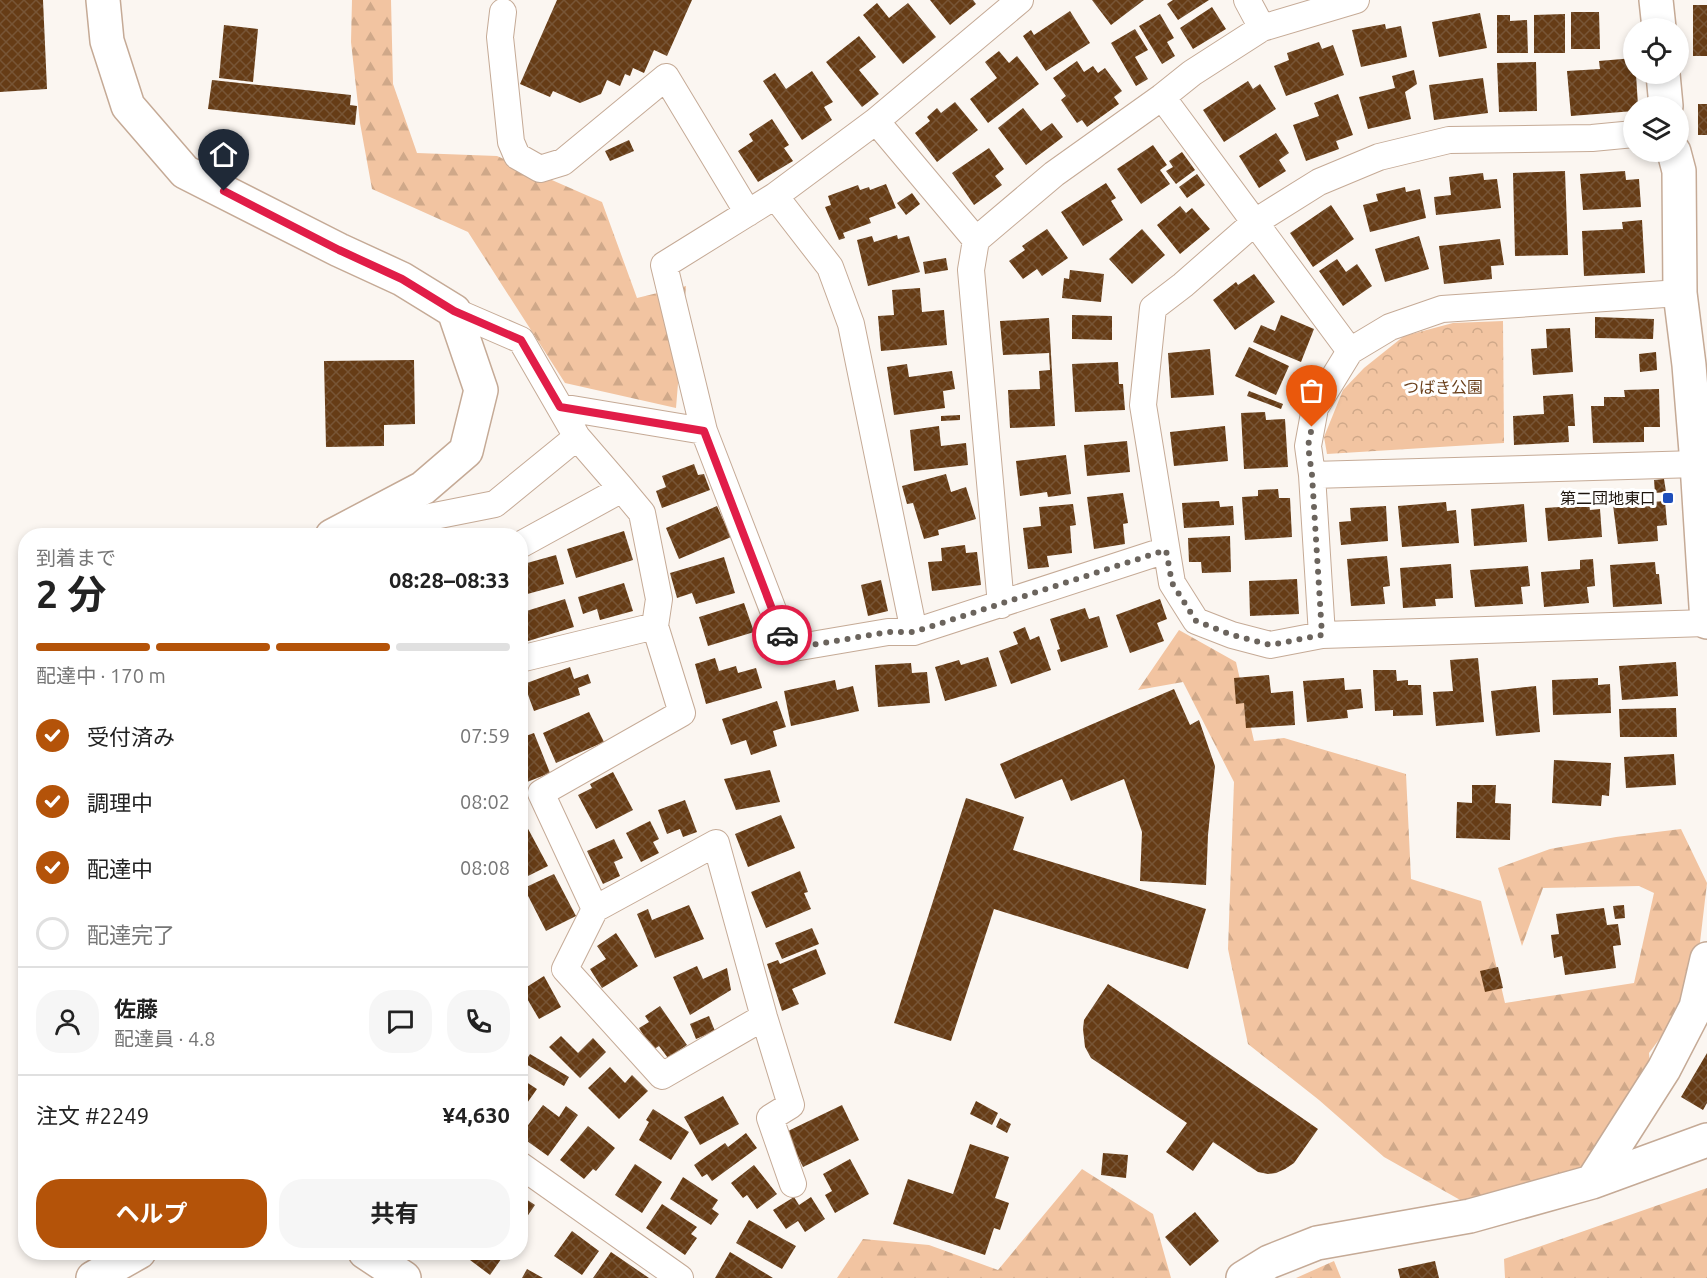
<!DOCTYPE html>
<html lang="ja">
<head>
<meta charset="utf-8">
<style>
	:root { --surface:#fff; --page:#f6f6f6; --text:#222; --muted:#767676; --line:#e0e0e0; --accent:#b45309 }
	body { margin:0; font-family:Ubuntu,"Noto Sans JP",sans-serif; background:var(--page); color:var(--text); height:100vh; display:flex; flex-direction:column; font-size:22px; white-space:nowrap }
	* { box-sizing:border-box; margin:0 }
	p { font-size:20px; color:var(--muted) }
	.icon { flex:none; width:33px; height:33px; fill:none; stroke:currentColor; stroke-width:2; stroke-linecap:round; stroke-linejoin:round }
	.map { position:relative; flex:1; overflow:hidden }
	.drawer { position:absolute; left:18px; top:528px; width:510px; height:732px; display:flex; flex-direction:column; background:var(--surface); border-radius:24px; box-shadow:0 3px 9px #0003 }
	.drawer>* { flex:none }
	.controls { position:absolute; left:1623px; top:18px; display:grid; gap:12px }
	.controls a { display:grid; place-items:center; width:66px; height:66px; border-radius:50%; background:var(--surface); box-shadow:0 3px 9px #0003; font-size:30px }
	.pin { position:absolute; display:grid; place-items:center; width:51px; height:51px; color:#fff; margin:-62px -26px; border-radius:50% 50% 50% 0; rotate:-45deg; box-shadow:0 0 6px #0007 }
	.pin .icon { rotate:45deg }
	.courier { position:absolute; display:grid; place-items:center; width:60px; height:60px; margin:-30px; border:4px solid #e11d48; border-radius:50%; background:#fff; color:#222; box-shadow:0 2px 8px #0007 }
	.overview em { font-style:normal; font-weight:700 }
	.overview div { display:flex; flex-direction:column-reverse }
	.overview { display:flex; align-items:center; justify-content:space-between; height:102px; padding:0 18px }
	h1 { font-size:39px; font-weight:700; line-height:45px }
	.bar { display:grid; grid-template-columns:repeat(4,1fr); gap:9px 6px; align-content:center; height:72px; padding:0 18px }
	.bar i { height:8px; border-radius:4px; background:var(--line) }
	.bar .selected { background:var(--accent) }
	.bar p { grid-column:span 4 }
	.line { display:flex; align-items:center; gap:15px; padding:0 18px; border-top:2px solid var(--line) }
	.line div { flex:1 }
	.round { display:grid; place-items:center; flex:none; width:63px; height:63px; border-radius:24px; background:var(--page) }
	ol { padding:0 18px; list-style:none }
	li { display:flex; align-items:center; gap:18px; height:66px }
	li p { margin-inline-start:auto }
	li .icon { padding:6px; border-radius:50%; background:var(--accent); color:#fff; stroke-width:4 }
	li:last-child { color:var(--muted) }
	li i { width:33px; height:33px; border:3px solid var(--line); border-radius:50% }
	.action { display:flex; gap:12px; margin-top:auto; padding:12px 18px }
	.action a { flex:1; height:69px; border-radius:24px; background:var(--accent); color:#fff; font-size:24px; font-weight:700; line-height:69px; text-align:center }
	.action a+a { background:var(--page); color:var(--text) }
	.map>svg:first-child { display:block }
	.forest { fill:url(#forest-firs) }
	.park { fill:url(#park-crowns) }
	.building { fill:url(#building-cross-hatch) }
	.lines { fill:none; stroke-linecap:round; stroke-linejoin:round }
	.minor-casing { stroke:#c5aa96; stroke-width:28 }
	.tertiary-casing { stroke:#c5aa96; stroke-width:36 }
	.secondary-casing { stroke:#c5aa96; stroke-width:36 }
	.minor { stroke:#fff; stroke-width:26 }
	.tertiary { stroke:#fff; stroke-width:33 }
	.secondary { stroke:#fff; stroke-width:33 }
	.done { stroke:#6b645d; stroke-width:6; stroke-dasharray:0 10.8 }
	.route { stroke:#e11d48; stroke-width:8 }
	.poi-dot { fill:#1e4ebb; stroke:#fff; stroke-width:2 }
	.labels { text-anchor:middle; dominant-baseline:central; stroke-width:6; stroke-linejoin:round; paint-order:stroke }
	.park-label { font-size:16px; fill:#6b411d; stroke:#fff }
	.poi-label { font-size:16px; fill:#1e150e; stroke:#fff; text-anchor:end }
</style>
</head>
<body>
<div class="map">
<svg width="1707" height="1278" viewBox="0 0 1707 1278">
	<defs>
		<pattern id="forest-firs" width="22" height="20" patternUnits="userSpaceOnUse" patternTransform="scale(1.5)"><rect width="22" height="20" fill="#f2c4a1"/><path d="M5 1l3.5 6h-7zM16 11l3.5 6h-7z" fill="#cfa889"/></pattern>
		<pattern id="park-crowns" width="20" height="18" patternUnits="userSpaceOnUse" patternTransform="scale(1.5)"><rect width="20" height="18" fill="#f2c4a1"/><path d="M2 6a3 3 0 1 1 6 0M12 15a3 3 0 1 1 6 0" fill="none" stroke="#cfa889"/></pattern>
		<pattern id="building-cross-hatch" width="8" height="8" patternUnits="userSpaceOnUse" patternTransform="scale(1.5)"><rect width="8" height="8" fill="#663c16"/><path d="M0 0l8 8M0 8l8-8" fill="none" stroke="#775536"/></pattern>
	</defs>
	<rect width="100%" height="100%" fill="#fbf6f1"/>
	<path class="forest" d="M352 0H391L393 84 417 153 497 156 602 202 637 298 686 286 676 408 565 383 468 232 372 189 360 123 351 42Z
		M1179 630 1236 662 1254 741 1284 738 1406 774 1411 879 1481 901 1505 1003 1634 983 1654 893 1639 886 1543 888 1522 946 1498 868 1550 849 1616 837 1681 829 1707 883 1694 993 1649 1053 1652 1093 1607 1161 1462 1201 1384 1157 1319 1100 1248 1044 1228 949 1234 782 1183 682 1138 690Z
		M1082 1169 1153 1214 1171 1278H837L863 1239 929 1245 998 1270Z
		M1707 1188V1278H1505L1504 1259Z
		M1334 1261 1341 1278H1296Z"/>
	<path class="park" d="M1503 321 1504 443 1327 454 1324 437 1343 390 1364 368 1404 336 1453 323Z"/>
	<path class="building" d="M0 0H43L47 89 0 92Z
		M557 0H692L667 56 654 50 644 73 633 68 630 76 625 74 620 86 607 80 601 94 580 103 553 91 550 97 520 84Z
		M930 0H973L976 4 950 25Z
		M1092 0H1144L1111 25Z
		M1173 0H1209L1178 20 1167 4Z
		M877 3 889 18 908 3 936 37 903 64 863 15Z
		M1693 5H1707V56H1693Z
		M1212 7 1226 29 1193 49 1180 28Z
		M1070 11 1090 43 1046 71 1023 36 1031 30 1034 35Z
		M1571 12H1599L1600 49H1571Z
		M1480 13 1487 48 1439 57 1432 22Z
		M1160 14 1174 38 1167 42 1175 56 1162 64 1139 26Z
		M1565 14V53H1534V15Z
		M1497 15H1510V21L1527 20 1528 53H1497Z
		M1385 24 1386 29 1401 26 1407 57 1361 67 1352 30Z
		M224 25 258 29 253 82 219 78Z
		M1135 29 1148 50 1135 57 1148 79 1136 86 1111 43Z
		M859 36 876 57 859 70 879 94 862 107 826 62Z
		M1319 42 1322 49 1333 45 1344 75 1286 96 1274 66 1289 60 1287 53Z
		M999 51 1009 63 1017 56 1039 84 988 123 970 99 997 78 985 62Z
		M1634 58V74H1636L1638 106H1634V111L1571 116 1567 71 1600 69 1599 61Z
		M1077 61 1084 72 1093 66 1098 73 1105 68 1122 91 1114 97 1119 104 1087 127 1082 120 1077 123 1061 100 1066 96 1053 78Z
		M1536 62 1537 111 1499 112 1497 63Z
		M1414 70 1417 84 1405 92 1411 119 1368 129 1359 97 1395 88 1392 76Z
		M812 71 833 102 824 107 832 120 802 140 763 81 775 73 786 89Z
		M1483 78 1488 113 1434 120 1429 85Z
		M212 80 351 95 350 105 357 106 355 125 208 109Z
		M1248 81 1253 89 1260 84 1276 109 1224 142 1203 110Z
		M1338 94 1353 135 1336 141 1339 149 1306 161 1293 125 1319 116 1314 103Z
		M955 102 978 130 937 162 915 133 930 121 927 117 937 108 941 113Z
		M1698 104H1707V135H1698Z
		M1023 108 1041 131 1052 123 1063 137 1026 165 998 128Z
		M772 119 789 145 784 148 793 161 758 182 738 151 753 141 749 134Z
		M1276 133 1289 153 1279 160 1286 171 1259 188 1239 156Z
		M629 140 634 151 610 161 605 151Z
		M1153 145 1167 165 1160 170 1170 184 1141 204 1117 169Z
		M989 148 1004 169 995 176 1002 185 974 205 952 173Z
		M1182 152 1195 170 1176 184 1166 171 1173 167 1169 161Z
		M1565 171 1568 255 1515 256 1513 173Z
		M1625 171 1626 180 1639 179 1641 207 1583 210 1580 174Z
		M1483 173 1484 180 1497 179 1501 208 1436 215 1434 197 1451 195 1449 177Z
		M1197 174 1205 185 1187 198 1179 187Z
		M1106 183 1116 198 1111 201 1123 220 1083 246 1061 212Z
		M886 184 896 208 869 218 871 223 843 233 845 238 839 240 825 207 831 205 828 196 858 185 860 190 869 187 870 190Z
		M1405 187 1406 192 1420 189 1426 218 1370 232 1363 205 1378 201 1376 194Z
		M912 193 920 204 906 215 897 203Z
		M1331 205 1354 239 1313 267 1290 233Z
		M1180 206 1186 213 1192 208 1210 229 1180 254 1157 225Z
		M1642 220 1645 273 1584 276 1582 231 1623 229 1622 222Z
		M1047 229 1068 258 1042 276 1037 269 1023 279 1009 261 1025 250 1022 246Z
		M1142 229 1165 255 1132 284 1109 259Z
		M897 235 898 239 909 236 920 272 868 286 857 240 872 236 874 242Z
		M1419 236 1429 269 1385 282 1375 249Z
		M1500 239 1504 265 1491 266 1492 279 1444 284 1439 246Z
		M946 258 948 270 925 274 923 262Z
		M1337 259 1346 272 1357 264 1372 286 1343 306 1319 271Z
		M1070 270 1104 274 1101 302 1062 298 1064 278 1069 279Z
		M1254 274 1275 302 1235 330 1213 300 1236 282 1238 285Z
		M920 288 922 312 944 310 947 345 881 351 878 316 894 315 892 290Z
		M1072 315 1112 316V340L1072 339Z
		M1281 315 1314 329 1301 362 1253 342 1261 325 1275 331Z
		M1595 317 1654 319 1653 339 1595 338Z
		M1049 318 1055 426 1010 428 1008 390 1040 389 1039 371 1050 370 1049 353 1003 355 1000 321Z
		M1570 328 1573 372 1533 375 1531 349 1547 348 1546 329Z
		M1249 347 1289 366 1276 395 1235 376Z
		M1210 349 1214 395 1171 398 1168 353Z
		M1656 352 1657 370 1640 372 1639 354Z
		M414 360 415 424 384 425V446L326 447 324 361Z
		M1118 362 1119 384H1123L1125 410 1075 412 1072 364Z
		M907 364 909 377 952 371 955 389 943 391 945 408 894 415 887 367Z
		M1659 389 1660 427H1644V442L1593 443 1591 406H1604V397H1625L1624 390Z
		M1249 391 1283 404 1281 409 1247 396Z
		M1573 394 1575 426H1568L1569 442 1514 445 1513 416 1544 414 1543 396Z
		M1265 412 1266 420 1285 419 1288 467 1244 469 1241 413Z
		M960 415V420L941 421V416Z
		M939 426 941 446 966 443 968 465 914 471 910 430Z
		M1225 426 1228 461 1174 466 1170 432Z
		M1127 441 1130 472 1087 476 1084 445Z
		M1066 455 1071 494 1048 497 1047 492 1020 496 1016 461Z
		M694 464 698 475 704 474 710 490 662 508 656 491 666 487 662 476Z
		M946 474 951 492 966 487 976 519 938 530 939 535 924 539 913 503 907 504 902 486Z
		M1664 479 1666 492 1655 493 1654 480Z
		M1278 489 1279 498H1290L1292 537 1245 540 1242 497 1258 496V490Z
		M1123 493 1128 523 1123 524 1125 544 1094 549 1087 497Z
		M1219 501 1220 507 1233 506 1234 525 1184 528 1182 503Z
		M1665 501 1667 525 1657 526 1658 541 1618 544 1613 505Z
		M1446 502 1447 511 1456 510 1459 543 1402 547 1398 506Z
		M1073 504 1076 525 1070 526 1072 553 1047 556 1049 567 1028 569 1023 528 1041 526 1039 507Z
		M1524 504 1527 542 1474 546 1471 509Z
		M1589 505 1590 510 1600 509 1602 537 1548 541 1545 508Z
		M717 506 731 537 679 559 666 528Z
		M1386 506 1388 541 1341 545 1339 522 1351 521 1350 508Z
		M624 531 633 560 576 578 567 549Z
		M1230 536 1231 572 1202 573 1201 562H1189L1188 538Z
		M965 545 966 553 977 552 981 585 932 591 928 562 942 561 941 548Z
		M556 555 564 584 520 596V565Z
		M1387 556 1390 586 1383 587 1385 604 1351 606 1347 559Z
		M724 557 735 593 696 604 692 593 677 598 670 573Z
		M1593 559 1595 586 1587 587 1589 603 1544 607 1541 572 1580 569V560Z
		M1655 562 1656 574H1659L1662 604 1613 607 1610 565Z
		M1451 564 1453 598 1435 599 1436 606 1403 608 1400 568Z
		M1528 566 1530 586 1521 587 1523 604 1475 607 1470 570Z
		M1297 579 1299 614 1250 616 1249 581Z
		M881 580 888 611 868 616 861 585Z
		M624 583 633 611 600 620 597 609 583 614 578 597Z
		M565 599 574 627 525 642 520 628V613Z
		M1160 599 1167 619 1157 623 1164 641 1130 653 1116 615Z
		M744 603 754 632 708 646 699 617Z
		M1085 608 1089 619 1099 616 1108 647 1061 662 1057 650 1060 649 1050 619Z
		M1025 627 1030 640 1039 636 1051 670 1011 684 999 651 1018 644 1013 632Z
		M988 657 997 686 945 701 935 667 959 660 961 665Z
		M715 658 719 671 736 666 738 673 756 668 762 688 706 704 695 664Z
		M1478 658 1484 722 1436 726 1433 692 1453 691 1450 660Z
		M1676 662 1678 696 1622 700 1619 666Z
		M911 663 912 673 927 672 930 703 878 707 875 665Z
		M570 667 574 679 588 674 591 683 578 688 580 695 534 711 524 684Z
		M1373 670H1396L1397 681 1408 680V685H1421L1423 715 1393 716V710L1375 711Z
		M1269 675 1271 693 1293 691 1295 725 1246 728 1244 703 1236 704 1234 678Z
		M1344 678 1345 690 1361 689 1363 708 1347 710 1348 718 1307 722 1303 681Z
		M1598 678V685L1610 684 1611 713 1553 715 1552 680Z
		M835 680 837 690 853 686 859 711 791 726 784 691Z
		M1536 686 1540 732 1496 736 1491 691Z
		M1174 689 1190 725 1199 720 1215 766 1208 835 1206 885 1140 881 1142 832 1124 779 1071 801 1062 779 1015 799 1000 764Z
		M777 701 786 727 773 731 777 746 751 755 746 740 731 745 722 719Z
		M1676 708 1677 737H1620L1619 709Z
		M589 712 604 742 556 763 543 733Z
		M534 733 550 773 527 782 520 768V738Z
		M1674 754 1676 785 1626 788 1624 757Z
		M1554 760 1611 763 1609 796 1602 795 1601 806 1552 803Z
		M770 770 780 802 736 810 724 779Z
		M613 772 633 810 596 829 578 795 592 788 590 784Z
		M1472 785H1496L1495 803 1511 804 1510 840 1456 838 1457 802 1472 803Z
		M966 798 1024 817 1013 850 1206 909 1188 969 994 909 951 1041 894 1023Z
		M685 800 697 832 683 837 680 829 667 834 658 810Z
		M781 815 795 848 748 867 735 834Z
		M650 821 659 839 653 842 659 853 641 862 626 833Z
		M526 825 548 866 528 876 523 867 520 868V828Z
		M614 839 623 858 614 862 620 876 603 884 587 851Z
		M800 871 808 892 804 893 811 909 766 928 751 892Z
		M554 874 576 916 546 931 524 888Z
		M689 905 704 939 655 958 637 914 648 909 652 920Z
		M1624 905 1625 918 1615 919 1613 906Z
		M1604 908 1607 925 1618 924 1621 945 1613 946 1616 968 1565 975 1562 956 1554 958 1551 935 1559 934 1556 914Z
		M812 928 819 944 782 959 775 943Z
		M520 929 528 944 520 948Z
		M616 933 638 966 602 988 590 969 606 959 597 946Z
		M816 949 826 974 792 989 799 1004 782 1011 767 964 778 960 780 964Z
		M697 966 703 979 727 968 731 990 690 1015 673 977Z
		M1498 967 1503 988 1485 992 1480 971Z
		M544 976 561 1007 539 1019 522 990Z
		M1108 984 1318 1129 1294 1163 1285 1169 1276 1173 1268 1174 1258 1172 1213 1142 1193 1171 1166 1152 1187 1123 1091 1058 1085 1047 1083 1029 1084 1020Z
		M660 1006 687 1045 668 1058 659 1046 653 1050 639 1028 649 1022 645 1016Z
		M709 1016 715 1031 696 1039 690 1024Z
		M561 1036 578 1053 593 1038 606 1052 580 1078 549 1047Z
		M1707 1053V1103L1703 1110 1681 1097Z
		M530 1054 569 1077 564 1086 524 1063Z
		M610 1067 625 1083 632 1075 648 1091 619 1119 588 1088Z
		M520 1078 537 1089 520 1113Z
		M723 1096 739 1124 700 1145 684 1117Z
		M976 1101 998 1113 992 1125 970 1114Z
		M543 1105 559 1117 566 1106 578 1115 548 1156 520 1136Z
		M842 1105 859 1140 803 1167 786 1132Z
		M653 1109 689 1132 671 1160 639 1140 649 1122 646 1120Z
		M1000 1118 1011 1124 1007 1133 996 1127Z
		M588 1126 615 1148 596 1171 593 1169 584 1179 560 1160Z
		M746 1133 757 1148 712 1181 707 1174 702 1177 694 1165 725 1143 728 1147Z
		M970 1144 1009 1157 995 1198 1009 1203 1000 1230 994 1228 985 1255 893 1224 908 1179 953 1194Z
		M1103 1153 1128 1155 1126 1178 1101 1175Z
		M850 1159 869 1194 835 1213 825 1195 832 1191 823 1174Z
		M635 1164 662 1182 642 1213 615 1195Z
		M754 1165 777 1194 757 1209 747 1195 743 1198 731 1183Z
		M683 1177 718 1200 712 1209 719 1214 711 1225 670 1199Z
		M520 1195 535 1205 522 1224 520 1223Z
		M794 1197 799 1205 811 1197 825 1219 805 1232 798 1221 786 1229 773 1210Z
		M662 1204 697 1227 691 1234 697 1238 685 1255 646 1228Z
		M1195 1212 1219 1241 1190 1266 1165 1237Z
		M749 1220 796 1246 782 1269 736 1243Z
		M572 1231 599 1251 582 1275 554 1256Z
		M469 1252H506L490 1275 466 1257Z
		M611 1252 649 1278H593Z
		M730 1252 773 1278H715Z
		M1435 1261 1439 1278H1400L1398 1269Z
		M527 1269 543 1278H522Z"/>
	<g class="lines">
		<g class="minor-casing">
			<path id="minor" d="M1020 0 876 121 775 196 830 267 851 324 914 632 1166 550
				M1247 0 1262 28
				M503 12 500 37 511 142 517 156 540 169 563 162 666 77 748 213
				M1162 97 1350 351
				M876 121 976 240
				M1634 134 1592 138 1449 140 1379 157 1319 182 1255 222 1183 285 1153 308 1143 405 1172 583 1196 621 1232 635 1270 645 1322 635 1707 623
				M775 196 664 265 704 431 788 649 888 632H914
				M560 407 704 431
				M1312 475 1697 464
				M622 489 642 513 659 599 655 626
				M354 532 495 504 577 437 521 340 454 311
				M520 545 622 489 577 437
				M1001 605 971 270 976 240 1054 174 1162 97 1192 73 1262 28 1356 0
				M1322 635 1312 475 1308 446 1315 408 1350 351 1390 327 1442 309 1680 293
				M520 659 655 626 682 713 541 793 595 909 716 843 764 1017 791 1105 770 1118 793 1184
				M595 909 565 969 662 1076 764 1017
				M520 1165 680 1278"/>
		</g>
		<g class="tertiary-casing">
			<path id="tertiary" d="M1656 0 1659 28
				M1663 74 1666 106
				M1674 152 1679 171 1680 293 1689 365 1697 464 1707 622
				M1592 1182 1664 1069 1696 1007 1707 959
				M93 1278 139 1252
				M1243 1278 1269 1262 1317 1243 1470 1216 1592 1182 1707 1140"/>
		</g>
		<g class="secondary-casing">
			<path id="secondary" d="M103 0 107 41 128 106 185 172 339 250 402 279 454 311 481 390 466 451 423 488 332 536
				M365 1252 404 1278"/>
		</g>
		<use href="#minor" class="minor"/>
		<use href="#tertiary" class="tertiary"/>
		<use href="#secondary" class="secondary"/>
	</g>
	<g class="lines">
		<path class="done" d="M782 635 788 649 888 632H914L1166 550 1172 583 1196 621 1232 635 1270 645 1322 635 1312 475 1308 446 1312 427"/>
		<path class="route" d="M224 191 339 250 402 279 454 311 521 340 560 407 704 431 782 635"/>
	</g>
	<rect class="poi-dot" x="1662" y="492" width="12" height="12" rx="3"/>
	<g class="labels">
		<g class="park-label">
			<text x="1443" y="387">つばき公園</text>
		</g>
		<g class="poi-label">
			<text x="1656" y="498">第二団地東口</text>
		</g>
	</g>
</svg>
<div class="controls">
<a><svg class="icon" aria-label="locate" viewBox="0 0 24 24"><circle cx="12" cy="12" r="6"/><path d="M12 2v4M12 18v4M2 12h4M18 12h4"/></svg></a>
<a><svg class="icon" aria-label="layers" viewBox="0 0 24 24"><path d="M12 4l9 5-9 5-9-5zM3 14l9 5 9-5"/></svg></a>
</div>
<div class="pin" style="left:1312px;top:427px;background:#ea580c"><svg class="icon" aria-label="bag" viewBox="0 0 24 24"><path d="M5 8h14l-1 12H6zM9 8a3 3 0 0 1 6 0"/></svg></div>
<div class="pin" style="left:224px;top:191px;background:#1f2937"><svg class="icon" aria-label="home" viewBox="0 0 24 24"><path d="M3 11l9-7 9 7M6 9v11h12V9"/></svg></div>
<div class="courier" style="left:782px;top:635px"><svg class="icon" aria-label="car" viewBox="0 0 24 24"><path d="M5 17H2v-5l4-1 3-4h7l3 4 3 1v5h-3M9 17h6M6 11h13"/><circle cx="7" cy="17" r="2"/><circle cx="17" cy="17" r="2"/></svg></div>
<section class="drawer">
<div class="overview"><div><h1>2 分</h1><p>到着まで</p></div><em>08:28–08:33</em></div>
<div class="bar"><i class="selected"></i><i class="selected"></i><i class="selected"></i><i></i><p>配達中 · 170 m</p></div>
<ol>
<li><svg class="icon" aria-label="check" viewBox="0 0 24 24"><path d="M5 12l5 5 9-10"/></svg>受付済み<p>07:59</p></li>
<li><svg class="icon" aria-label="check" viewBox="0 0 24 24"><path d="M5 12l5 5 9-10"/></svg>調理中<p>08:02</p></li>
<li><svg class="icon" aria-label="check" viewBox="0 0 24 24"><path d="M5 12l5 5 9-10"/></svg>配達中<p>08:08</p></li>
<li><i></i>配達完了</li>
</ol>
<div class="line" style="height:108px"><a class="round"><svg class="icon" aria-label="person" viewBox="0 0 24 24"><circle cx="12" cy="8" r="4"/><path d="M4 21q1-7 8-7t8 7"/></svg></a><div><b>佐藤</b><p>配達員 · 4.8</p></div><a class="round"><svg class="icon" aria-label="chat" viewBox="0 0 24 24"><path d="M4 5h16v11H9l-5 4z"/></svg></a><a class="round"><svg class="icon" aria-label="phone" viewBox="0 0 24 24"><path d="M5 4h4l2 5-3 2q2 4 5 5l2-3 5 2v4C11 20 4 13 5 4z"/></svg></a></div>
<div class="line" style="height:78px"><div>注文 #2249</div><b>¥4,630</b></div>
<div class="action"><a>ヘルプ</a><a>共有</a></div>
</section>
</div>
</body>
</html>
